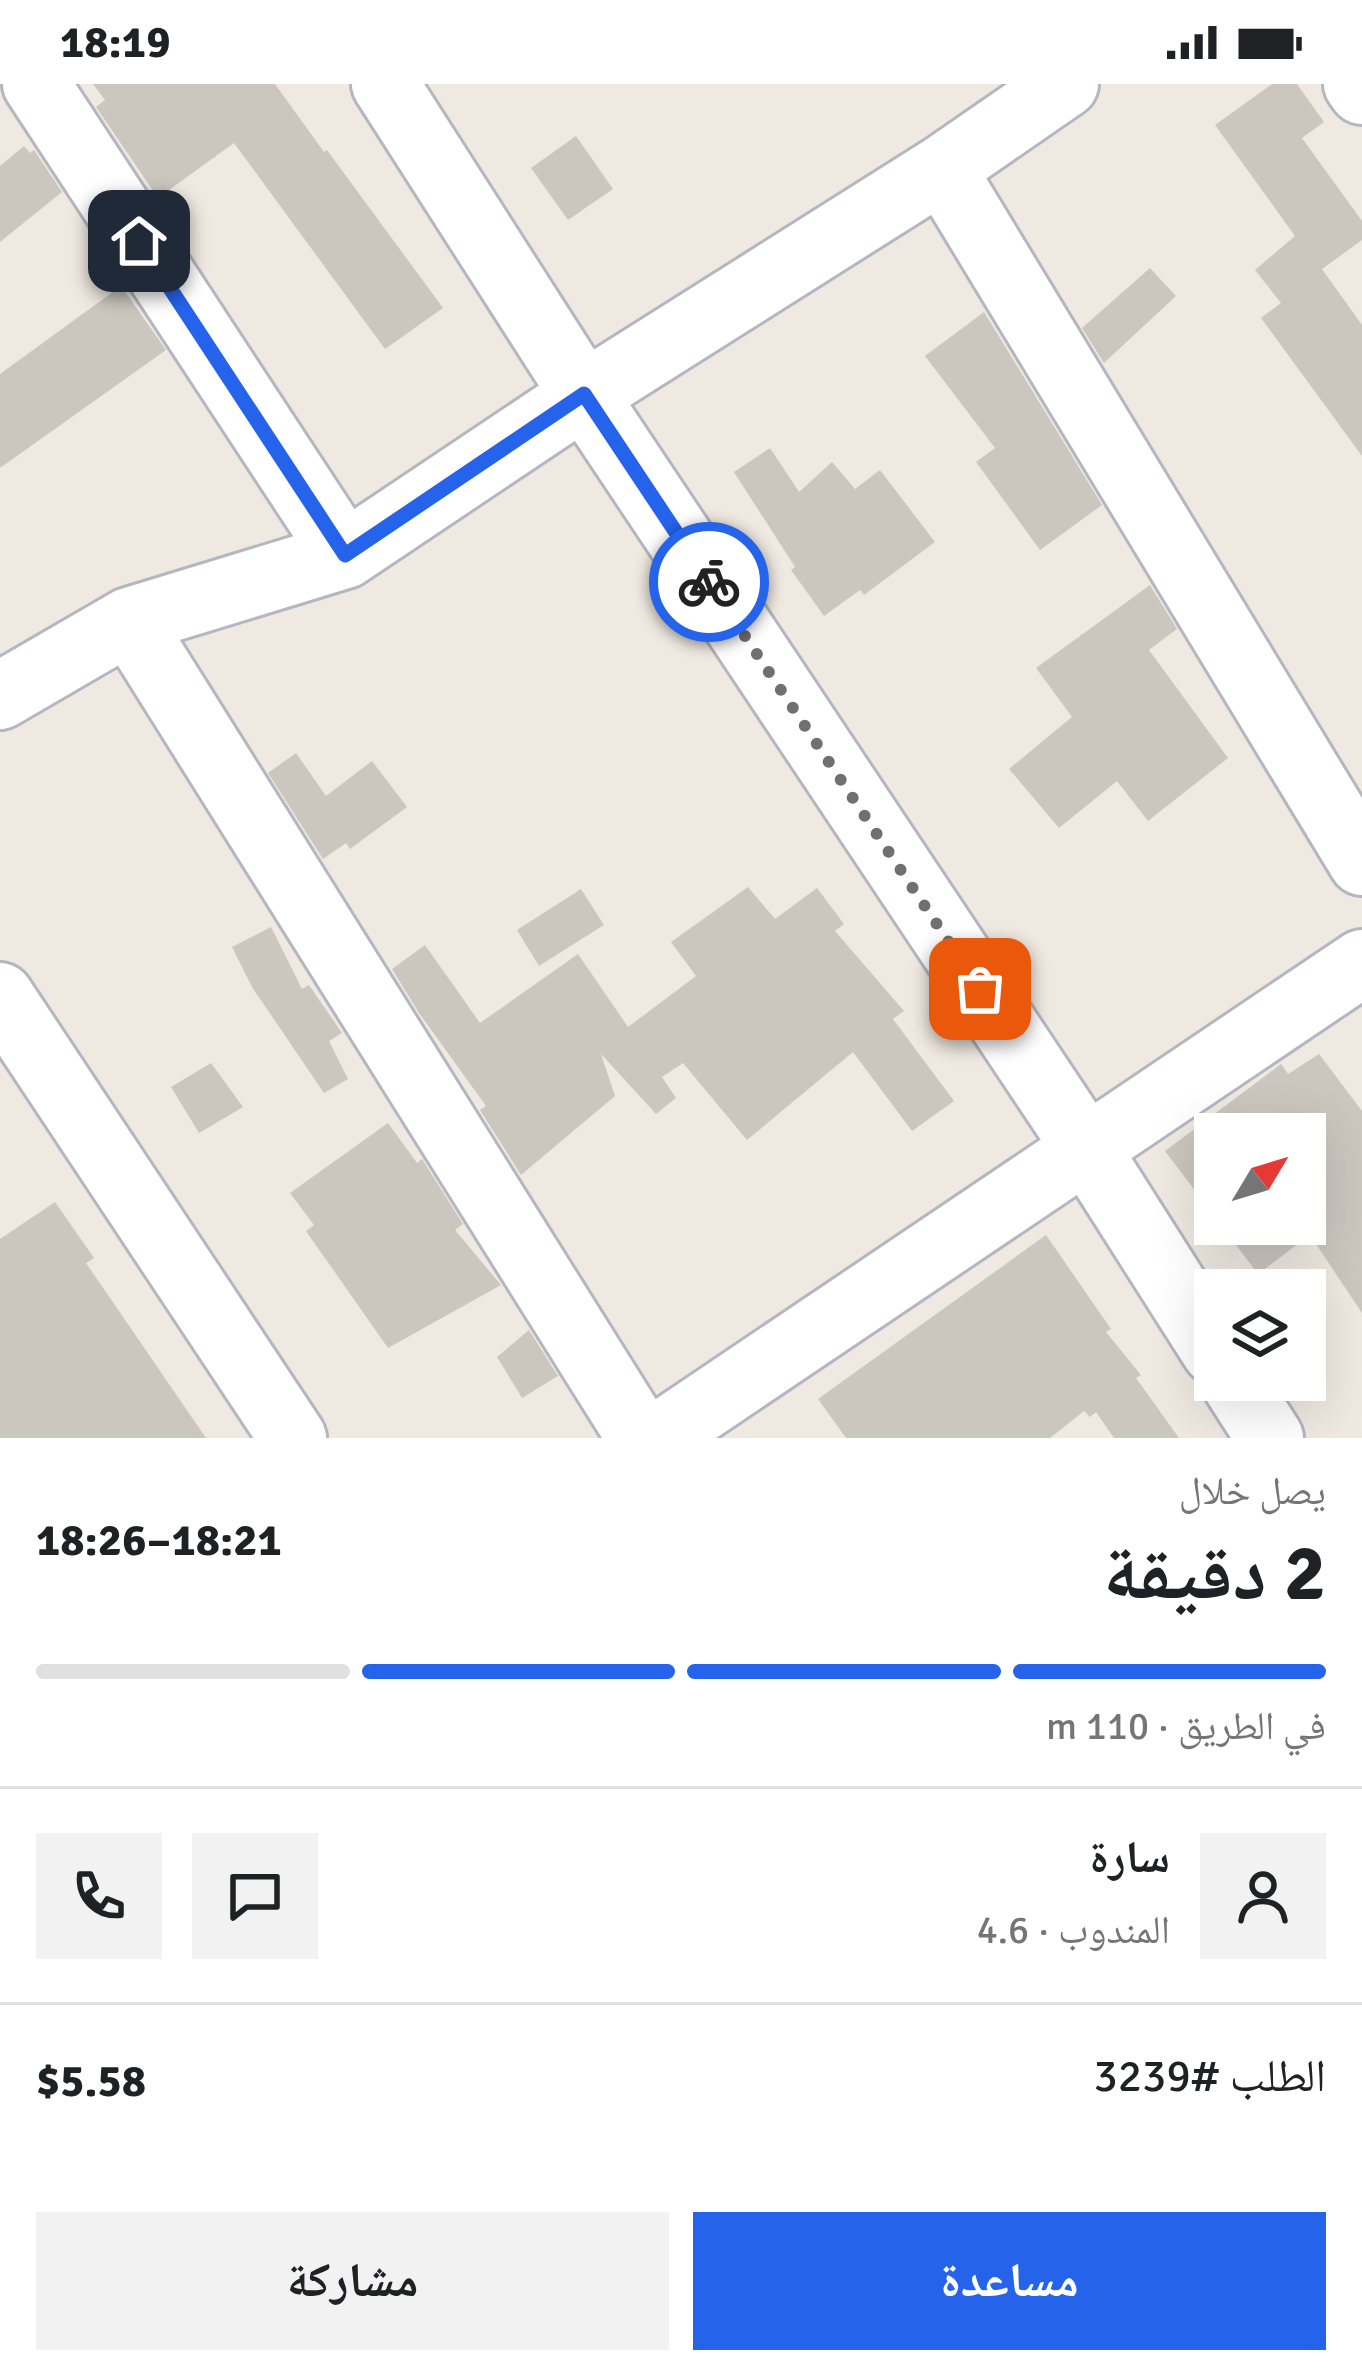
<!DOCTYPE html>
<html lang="ar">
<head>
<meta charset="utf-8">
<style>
	:root { --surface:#fff; --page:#f2f2f2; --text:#202124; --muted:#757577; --line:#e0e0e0; --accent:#2563eb }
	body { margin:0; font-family:Signika,"Noto Naskh Arabic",sans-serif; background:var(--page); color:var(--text); direction:rtl; height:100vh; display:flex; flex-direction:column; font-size:45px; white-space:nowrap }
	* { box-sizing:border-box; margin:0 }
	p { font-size:39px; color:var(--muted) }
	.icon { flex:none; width:66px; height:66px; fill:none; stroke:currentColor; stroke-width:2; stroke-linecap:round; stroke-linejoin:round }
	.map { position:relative; height:1354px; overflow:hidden; direction:ltr }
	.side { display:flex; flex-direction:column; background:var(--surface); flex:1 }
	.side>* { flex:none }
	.needle { width:78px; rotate:52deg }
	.buttons { position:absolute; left:1194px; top:1029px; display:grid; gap:24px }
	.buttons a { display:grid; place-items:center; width:132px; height:132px; border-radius:0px; background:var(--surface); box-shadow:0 12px 48px #0002; font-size:60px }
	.pin { position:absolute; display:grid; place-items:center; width:102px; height:102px; color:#fff; margin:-51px; border-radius:24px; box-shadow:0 6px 18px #0006 }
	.courier { position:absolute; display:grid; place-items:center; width:120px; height:120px; margin:-60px; border:9px solid #2563eb; border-radius:50%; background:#fff; color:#222; box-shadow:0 3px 15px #0007 }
	.overview em { font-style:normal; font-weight:800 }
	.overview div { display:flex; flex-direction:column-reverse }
	.overview { display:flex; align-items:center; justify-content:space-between; height:204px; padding:0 36px }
	h1 { font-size:78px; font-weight:800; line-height:90px }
	.bar { display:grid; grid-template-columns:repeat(4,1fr); gap:18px 12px; align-content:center; height:144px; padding:0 36px }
	.bar i { height:15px; border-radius:9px; background:var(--line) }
	.bar .active { background:var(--accent) }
	.bar p { grid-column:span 4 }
	.line { display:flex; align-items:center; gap:30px; padding:0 36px; border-top:3px solid var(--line) }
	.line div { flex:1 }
	.round { display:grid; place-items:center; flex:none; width:126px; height:126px; border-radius:0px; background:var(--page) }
	.primary-button { display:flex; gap:24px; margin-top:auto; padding:24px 36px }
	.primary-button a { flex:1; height:138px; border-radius:0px; background:var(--accent); color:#fff; font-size:48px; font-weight:800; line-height:138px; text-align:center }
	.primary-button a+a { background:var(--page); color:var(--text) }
	.status { display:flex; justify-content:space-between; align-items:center; height:84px; padding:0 60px; background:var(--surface); direction:ltr }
	.status svg { height:33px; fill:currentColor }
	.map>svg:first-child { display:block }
	.building { fill:#cbc7bf }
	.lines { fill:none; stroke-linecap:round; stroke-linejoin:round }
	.minor-casing { stroke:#b4b7c1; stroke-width:72 }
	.minor { stroke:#fff; stroke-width:66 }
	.done { stroke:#726f6d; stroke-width:12; stroke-dasharray:0 21.6 }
	.route { stroke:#2563eb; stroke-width:15 }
</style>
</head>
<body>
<div class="status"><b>18:19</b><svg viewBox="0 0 49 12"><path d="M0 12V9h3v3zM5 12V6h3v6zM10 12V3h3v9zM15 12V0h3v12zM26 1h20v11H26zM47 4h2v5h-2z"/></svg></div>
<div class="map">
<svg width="1362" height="1354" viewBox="0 0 1362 1354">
	<rect width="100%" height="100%" fill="#efe9e1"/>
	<path class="building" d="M93 0H275L324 68 327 66 443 224 385 265 234 59 158 114 96 23 105 16Z
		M1272 0H1297L1324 38 1302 54 1362 137V156L1322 185 1362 241V372L1261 234 1281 219 1255 186 1295 152 1215 41Z
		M576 52 613 105 568 136 531 84Z
		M24 62 30 69 34 66 62 108 0 158V82Z
		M1150 184 1176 212 1104 279 1082 244Z
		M121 202 166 266 0 384V290Z
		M984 228 1102 421 1040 466 976 378 995 364 925 272Z
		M770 364 799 408 832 378 855 405 880 386 935 458 864 511 860 506 824 532 791 486 795 483 734 388Z
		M1150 501 1177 545 1149 566 1228 674 1148 737 1117 697 1059 744 1009 685 1072 633 1036 584Z
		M296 669 326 712 372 677 407 723 350 765 346 759 323 775 268 689Z
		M748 803 775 835 817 804 844 840 835 847 904 927 893 935 954 1017 912 1047 853 968 747 1056 683 979 662 993 676 1014 656 1030 601 970 615 1012 521 1091 480 1026 486 1022 419 929 392 885 425 861 480 939 578 870 628 943 696 892 671 858Z
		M581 805 604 841 539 882 517 846Z
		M271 843 302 905 309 901 342 949 329 957 348 995 324 1009 252 903 232 863Z
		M1319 970 1362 1027V1229L1310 1151 1258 1190 1220 1140H1305V1050H1215V1133L1165 1067 1281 980 1288 990Z
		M211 979 243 1023 199 1049 171 1003Z
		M388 1039 417 1079 422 1075 463 1140 455 1146 501 1201 388 1264 306 1147 314 1141 290 1109Z
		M55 1118 94 1174 86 1179 206 1354H0V1155Z
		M1046 1151 1111 1245 1106 1248 1141 1291 1136 1294 1179 1354H1114L1096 1328 1090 1333 1084 1327 1050 1354H846L818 1315Z
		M529 1246 558 1292 522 1314 497 1273Z"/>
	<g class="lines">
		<g class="minor-casing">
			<path id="minor" d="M36 0 345 471
				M385 0 584 311 1086 1064 1215 1267
				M1357 0 1362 7
				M942 85 1362 778
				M129 537 641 1354
				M0 612 129 537 345 471 584 311 942 85 1065 0
				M0 912 293 1354
				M1233 1296 1270 1354
				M657 1354 1362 879"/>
		</g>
		<use href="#minor" class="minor"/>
	</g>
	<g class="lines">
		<path class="done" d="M709 498 980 905"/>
		<path class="route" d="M139 157 345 471 584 310 709 498"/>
	</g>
</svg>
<div class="buttons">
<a><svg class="needle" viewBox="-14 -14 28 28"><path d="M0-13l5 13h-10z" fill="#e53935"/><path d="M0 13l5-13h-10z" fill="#757577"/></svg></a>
<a><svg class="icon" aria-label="layers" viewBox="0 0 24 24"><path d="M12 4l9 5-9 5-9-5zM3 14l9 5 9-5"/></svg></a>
</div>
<div class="pin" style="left:980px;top:905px;background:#ea580c"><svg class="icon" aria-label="bag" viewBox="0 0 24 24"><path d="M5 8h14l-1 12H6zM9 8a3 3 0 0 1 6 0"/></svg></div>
<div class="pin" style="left:139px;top:157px;background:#1f2937"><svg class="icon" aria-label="home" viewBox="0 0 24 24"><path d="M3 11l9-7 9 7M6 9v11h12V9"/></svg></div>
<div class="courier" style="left:709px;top:498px"><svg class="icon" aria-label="bike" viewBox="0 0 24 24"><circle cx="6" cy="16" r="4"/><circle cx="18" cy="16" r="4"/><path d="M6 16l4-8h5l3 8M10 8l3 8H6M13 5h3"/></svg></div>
</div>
<section class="side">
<div class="overview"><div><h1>2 دقيقة</h1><p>يصل خلال</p></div><em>18:21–18:26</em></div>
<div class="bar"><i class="active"></i><i class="active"></i><i class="active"></i><i></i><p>في الطريق · 110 m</p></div>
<div class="line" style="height:216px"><a class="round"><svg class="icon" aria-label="person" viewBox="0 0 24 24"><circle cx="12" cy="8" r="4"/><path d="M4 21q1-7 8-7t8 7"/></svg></a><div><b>سارة</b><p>المندوب · 4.6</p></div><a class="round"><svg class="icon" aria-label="chat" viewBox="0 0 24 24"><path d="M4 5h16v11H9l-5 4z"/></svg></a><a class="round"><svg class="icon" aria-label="phone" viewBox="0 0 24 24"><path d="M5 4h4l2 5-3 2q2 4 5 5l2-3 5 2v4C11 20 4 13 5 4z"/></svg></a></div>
<div class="line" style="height:156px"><div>الطلب #3239</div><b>$5.58</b></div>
<div class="primary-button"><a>مساعدة</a><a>مشاركة</a></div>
</section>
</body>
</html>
